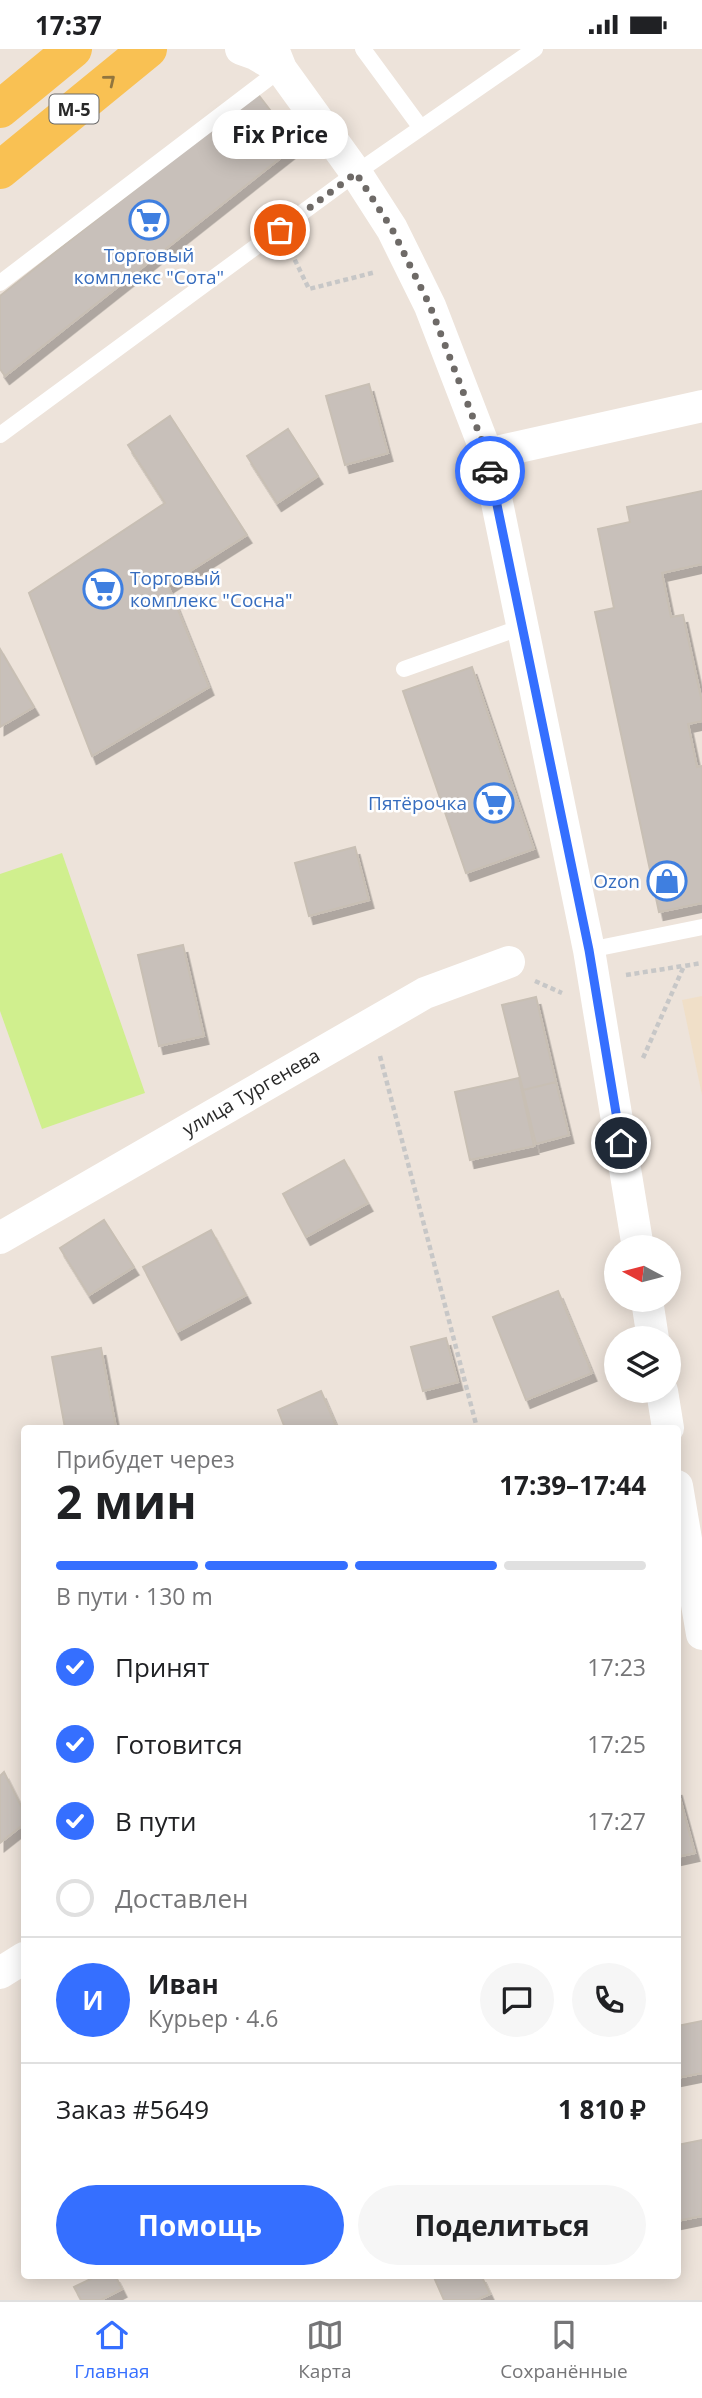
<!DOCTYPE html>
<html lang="ru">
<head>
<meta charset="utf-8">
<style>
	:root { --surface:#fff; --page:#f6f6f6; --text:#202124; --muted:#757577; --line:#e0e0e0; --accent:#356fff }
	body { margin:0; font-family:"Open Sans",sans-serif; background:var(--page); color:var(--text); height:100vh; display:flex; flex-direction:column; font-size:26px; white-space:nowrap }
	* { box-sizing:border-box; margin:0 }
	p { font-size:23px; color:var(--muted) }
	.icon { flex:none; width:38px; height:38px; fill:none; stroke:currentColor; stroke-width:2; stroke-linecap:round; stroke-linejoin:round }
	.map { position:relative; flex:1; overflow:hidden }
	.details { position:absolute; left:21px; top:1376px; width:660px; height:854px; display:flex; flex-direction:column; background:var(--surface); border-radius:7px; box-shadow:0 4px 18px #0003 }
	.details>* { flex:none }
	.needle { width:46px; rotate:277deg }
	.controls { position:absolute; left:604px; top:1186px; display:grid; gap:14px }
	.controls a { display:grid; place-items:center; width:77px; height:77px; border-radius:50%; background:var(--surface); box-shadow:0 4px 18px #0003; font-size:35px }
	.pin { position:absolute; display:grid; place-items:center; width:60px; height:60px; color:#fff; margin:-30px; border:4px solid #fff; border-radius:50%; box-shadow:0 2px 7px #0007 }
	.courier { position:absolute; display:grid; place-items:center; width:70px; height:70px; margin:-35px; border:5px solid #356fff; border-radius:50%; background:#fff; color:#222; box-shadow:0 2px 9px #0007 }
	.bubble { position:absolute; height:49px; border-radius:24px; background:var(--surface); box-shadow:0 4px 18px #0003; font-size:23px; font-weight:700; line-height:49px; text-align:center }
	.overview em { font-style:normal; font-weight:700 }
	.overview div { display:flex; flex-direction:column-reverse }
	.overview { display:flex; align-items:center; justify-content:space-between; height:119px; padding:0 35px }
	h1 { font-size:46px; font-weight:700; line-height:52px }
	.bar { display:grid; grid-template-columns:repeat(4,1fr); gap:10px 7px; align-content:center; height:84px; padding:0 35px }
	.bar i { height:9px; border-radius:5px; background:var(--line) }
	.bar .active { background:var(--accent) }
	.bar p { grid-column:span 4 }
	.line { display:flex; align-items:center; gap:18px; padding:0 35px; border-top:2px solid var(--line) }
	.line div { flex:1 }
	.round { display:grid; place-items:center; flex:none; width:74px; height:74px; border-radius:37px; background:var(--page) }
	ol { padding:0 35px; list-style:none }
	li { display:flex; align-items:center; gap:21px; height:77px }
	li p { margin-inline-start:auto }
	li .icon { padding:7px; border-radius:50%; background:var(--accent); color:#fff; stroke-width:4 }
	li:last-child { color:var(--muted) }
	li i { width:38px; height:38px; border:4px solid var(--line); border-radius:50% }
	.action { display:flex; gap:14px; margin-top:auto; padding:14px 35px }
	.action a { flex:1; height:80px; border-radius:42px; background:var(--accent); color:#fff; font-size:28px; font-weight:700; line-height:80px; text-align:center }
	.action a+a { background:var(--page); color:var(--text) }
	.status { display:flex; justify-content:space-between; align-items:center; height:49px; padding:0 35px; background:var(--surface); direction:ltr }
	.status svg { height:19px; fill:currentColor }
	.dock { display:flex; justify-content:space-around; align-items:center; height:98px; border-top:2px solid var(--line); background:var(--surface); font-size:19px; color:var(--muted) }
	.dock a { display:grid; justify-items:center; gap:4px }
	.dock .active { color:var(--accent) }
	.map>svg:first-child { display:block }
	.education { fill:#f0dfc8 }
	.pitch { fill:#d0ef8e }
	.building { fill:#c8c0ba; stroke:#c8bfb4; stroke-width:2; filter:url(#shadow) }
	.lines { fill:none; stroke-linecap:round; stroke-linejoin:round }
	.path { stroke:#c7c7c7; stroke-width:4.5; stroke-dasharray:5 3.5; stroke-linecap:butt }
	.service { stroke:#fff; stroke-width:16 }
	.minor { stroke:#fff; stroke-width:32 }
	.primary { stroke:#f9c153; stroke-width:38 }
	.oneway { stroke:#91753e }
	.done { stroke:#6e6a67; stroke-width:7; stroke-dasharray:0 12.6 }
	.route { stroke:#356fff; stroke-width:9 }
	.labels { text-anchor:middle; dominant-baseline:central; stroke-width:5; stroke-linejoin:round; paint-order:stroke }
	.shield { fill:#fff; stroke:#696969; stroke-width:2 }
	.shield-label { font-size:18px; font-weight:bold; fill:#292929 }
	.shop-label { font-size:19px; fill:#366cbe; stroke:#fff; text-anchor:end }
	.street-label { font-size:19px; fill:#292929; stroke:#fff }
</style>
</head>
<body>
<div class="status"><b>17:37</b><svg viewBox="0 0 49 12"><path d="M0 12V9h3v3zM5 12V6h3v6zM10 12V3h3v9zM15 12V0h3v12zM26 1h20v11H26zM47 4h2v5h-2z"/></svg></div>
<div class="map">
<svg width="702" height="2251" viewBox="0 0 702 2251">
	<defs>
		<filter id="shadow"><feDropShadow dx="4.5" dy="8" stdDeviation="0" flood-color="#0004"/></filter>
	</defs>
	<rect width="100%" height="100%" fill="#ede3da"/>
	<path class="education" d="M702 947V1046L682 951Z"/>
	<path class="pitch" d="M62 804 145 1044 42 1080 0 962V825Z"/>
	<path class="building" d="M257 44 297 96 5 327 0 320V247Z
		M369 335 388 404 345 416 326 347Z
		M170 367 247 486 168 536 209 638 92 707 29 544 165 454 128 396Z
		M288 380 318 427 277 454 247 407Z
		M702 442V515L662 524 671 568 683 566 702 653V672L688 675 697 718 702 717V854L659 863 595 563 614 559 598 480 630 473 627 458Z
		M0 600 34 658 0 678Z
		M472 618 534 800 466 824 403 642Z
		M355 798 369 851 309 867 295 814Z
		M183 896 204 987 159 997 138 906Z
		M536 948 556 1033 523 1041 502 956Z
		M519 1029 534 1097 470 1111 455 1043Z
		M556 1033 569 1086 536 1095 523 1041Z
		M344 1111 368 1154 306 1188 283 1145Z
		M104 1171 134 1218 89 1246 60 1199Z
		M211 1181 246 1246 177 1283 143 1218Z
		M558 1242 592 1324 526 1351 493 1268Z
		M446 1289 458 1333 423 1342 411 1298Z
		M101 1299 116 1379H65L52 1308Z
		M321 1342 337 1379H285L278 1361Z
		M4 1723 24 1763V1775L0 1794V1727Z
		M677 1738 695 1804 677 1808Z
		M702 1972V2024L677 2029V1977Z
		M702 2091V2167L677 2172V2096Z
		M99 2226H115L122 2240 101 2251H81L74 2238Z
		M433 2226H481L490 2245 476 2251H444Z"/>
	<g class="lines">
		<path class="path" d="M291 203 309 240 376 223
			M626 926 683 917
			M535 932 562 944
			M380 1007 477 1379
			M643 1009 684 917 702 914"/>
		<path class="service" d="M363 0 421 79
			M0 234 281 20
			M0 386 356 124 535 0
			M404 620 522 578
			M589 901 702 878"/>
		<path class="minor" d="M241 0 255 5 281 20
			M273 0 281 20 356 124 392 180 430 257 487 405 589 901 638 1199
			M487 405 702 357
			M0 1189 425 944 509 913
			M647 1251 653 1290
			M662 1342 668 1379
			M677 1437 702 1585
			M0 1924 24 1909"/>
		<path class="primary" d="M0 60 73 0
			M0 121 148 0"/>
	</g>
	<defs><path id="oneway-chevron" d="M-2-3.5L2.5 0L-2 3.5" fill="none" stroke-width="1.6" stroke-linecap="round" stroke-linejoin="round" transform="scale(1.75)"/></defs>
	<use class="oneway" href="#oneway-chevron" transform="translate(110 31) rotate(-39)"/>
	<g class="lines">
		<path class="done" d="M280 181 356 124 392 180 430 257 487 405 490 422"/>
		<path class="route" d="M490 422 589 901 621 1094"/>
	</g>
	<defs>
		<g id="supermarket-ring" transform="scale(2.0125)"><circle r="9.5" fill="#fff" stroke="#3f7fe0" stroke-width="1.5"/><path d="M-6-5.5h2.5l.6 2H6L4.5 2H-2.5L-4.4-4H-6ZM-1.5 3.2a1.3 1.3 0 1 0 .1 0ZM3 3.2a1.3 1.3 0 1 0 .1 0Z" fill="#3f7fe0"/></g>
		<g id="shop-ring" transform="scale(2.0125)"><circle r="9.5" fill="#fff" stroke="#3f7fe0" stroke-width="1.5"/><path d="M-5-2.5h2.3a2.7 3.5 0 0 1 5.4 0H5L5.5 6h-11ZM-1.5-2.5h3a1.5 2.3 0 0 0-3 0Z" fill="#3f7fe0"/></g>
	</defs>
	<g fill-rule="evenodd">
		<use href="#supermarket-ring" x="149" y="171"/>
		<use href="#supermarket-ring" x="103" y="540"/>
		<use href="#supermarket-ring" x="494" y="754"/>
		<use href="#shop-ring" x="667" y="832"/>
	</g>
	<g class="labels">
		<rect class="shield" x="49.5" y="45.5" width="49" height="29" rx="5"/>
		<g class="shield-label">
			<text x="74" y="60">М-5</text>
		</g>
		<g class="shop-label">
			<text x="149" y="206" text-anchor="middle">Торговый<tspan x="149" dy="22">комплекс "Сота"</tspan></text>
			<text x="130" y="529" text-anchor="start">Торговый<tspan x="130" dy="22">комплекс "Сосна"</tspan></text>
			<text x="467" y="754">Пятёрочка</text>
			<text x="640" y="832">Ozon</text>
		</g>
		<g class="street-label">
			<text transform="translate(251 1043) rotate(-30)">улица Тургенева</text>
		</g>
	</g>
</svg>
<div class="controls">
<a><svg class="needle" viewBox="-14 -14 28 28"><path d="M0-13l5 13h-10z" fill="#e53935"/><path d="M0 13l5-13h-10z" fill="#757577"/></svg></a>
<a><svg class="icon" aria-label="layers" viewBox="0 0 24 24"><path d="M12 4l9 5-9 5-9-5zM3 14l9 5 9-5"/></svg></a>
</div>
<div class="pin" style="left:280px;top:181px;background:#ea580c"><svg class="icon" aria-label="bag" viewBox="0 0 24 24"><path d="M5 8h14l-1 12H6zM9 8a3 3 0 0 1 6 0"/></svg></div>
<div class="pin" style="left:621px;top:1094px;background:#1f2937"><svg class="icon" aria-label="home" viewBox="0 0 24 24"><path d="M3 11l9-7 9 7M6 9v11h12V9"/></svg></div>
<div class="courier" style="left:490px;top:422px"><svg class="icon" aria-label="car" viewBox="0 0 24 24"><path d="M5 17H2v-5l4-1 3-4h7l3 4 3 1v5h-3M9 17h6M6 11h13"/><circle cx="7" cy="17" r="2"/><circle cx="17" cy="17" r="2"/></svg></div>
<div class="bubble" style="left:212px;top:61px;width:136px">Fix Price</div>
<section class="details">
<div class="overview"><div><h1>2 мин</h1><p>Прибудет через</p></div><em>17:39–17:44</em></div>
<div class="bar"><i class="active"></i><i class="active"></i><i class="active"></i><i></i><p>В пути · 130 m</p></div>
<ol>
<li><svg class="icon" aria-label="check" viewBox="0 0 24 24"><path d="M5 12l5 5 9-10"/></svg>Принят<p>17:23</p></li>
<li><svg class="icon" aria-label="check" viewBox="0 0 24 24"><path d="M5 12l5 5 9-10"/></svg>Готовится<p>17:25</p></li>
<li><svg class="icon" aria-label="check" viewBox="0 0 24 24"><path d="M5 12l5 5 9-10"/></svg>В пути<p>17:27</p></li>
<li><i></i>Доставлен</li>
</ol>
<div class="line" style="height:126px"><b class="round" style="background:var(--accent);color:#fff">И</b><div><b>Иван</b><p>Курьер · 4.6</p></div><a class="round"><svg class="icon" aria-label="chat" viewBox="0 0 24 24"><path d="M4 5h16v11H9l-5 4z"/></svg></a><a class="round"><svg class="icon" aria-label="phone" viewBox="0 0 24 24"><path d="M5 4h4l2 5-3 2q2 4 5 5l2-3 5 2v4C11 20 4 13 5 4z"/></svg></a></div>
<div class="line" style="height:91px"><div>Заказ #5649</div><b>1 810 ₽</b></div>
<div class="action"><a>Помощь</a><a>Поделиться</a></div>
</section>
</div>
<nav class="dock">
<a class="active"><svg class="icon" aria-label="home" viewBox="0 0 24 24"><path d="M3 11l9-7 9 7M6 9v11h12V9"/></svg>Главная</a>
<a><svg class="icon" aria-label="map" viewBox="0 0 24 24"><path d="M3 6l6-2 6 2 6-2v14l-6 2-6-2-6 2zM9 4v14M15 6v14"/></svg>Карта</a>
<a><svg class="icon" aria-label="saved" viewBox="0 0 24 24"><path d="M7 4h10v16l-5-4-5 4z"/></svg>Сохранённые</a>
</nav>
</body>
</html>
